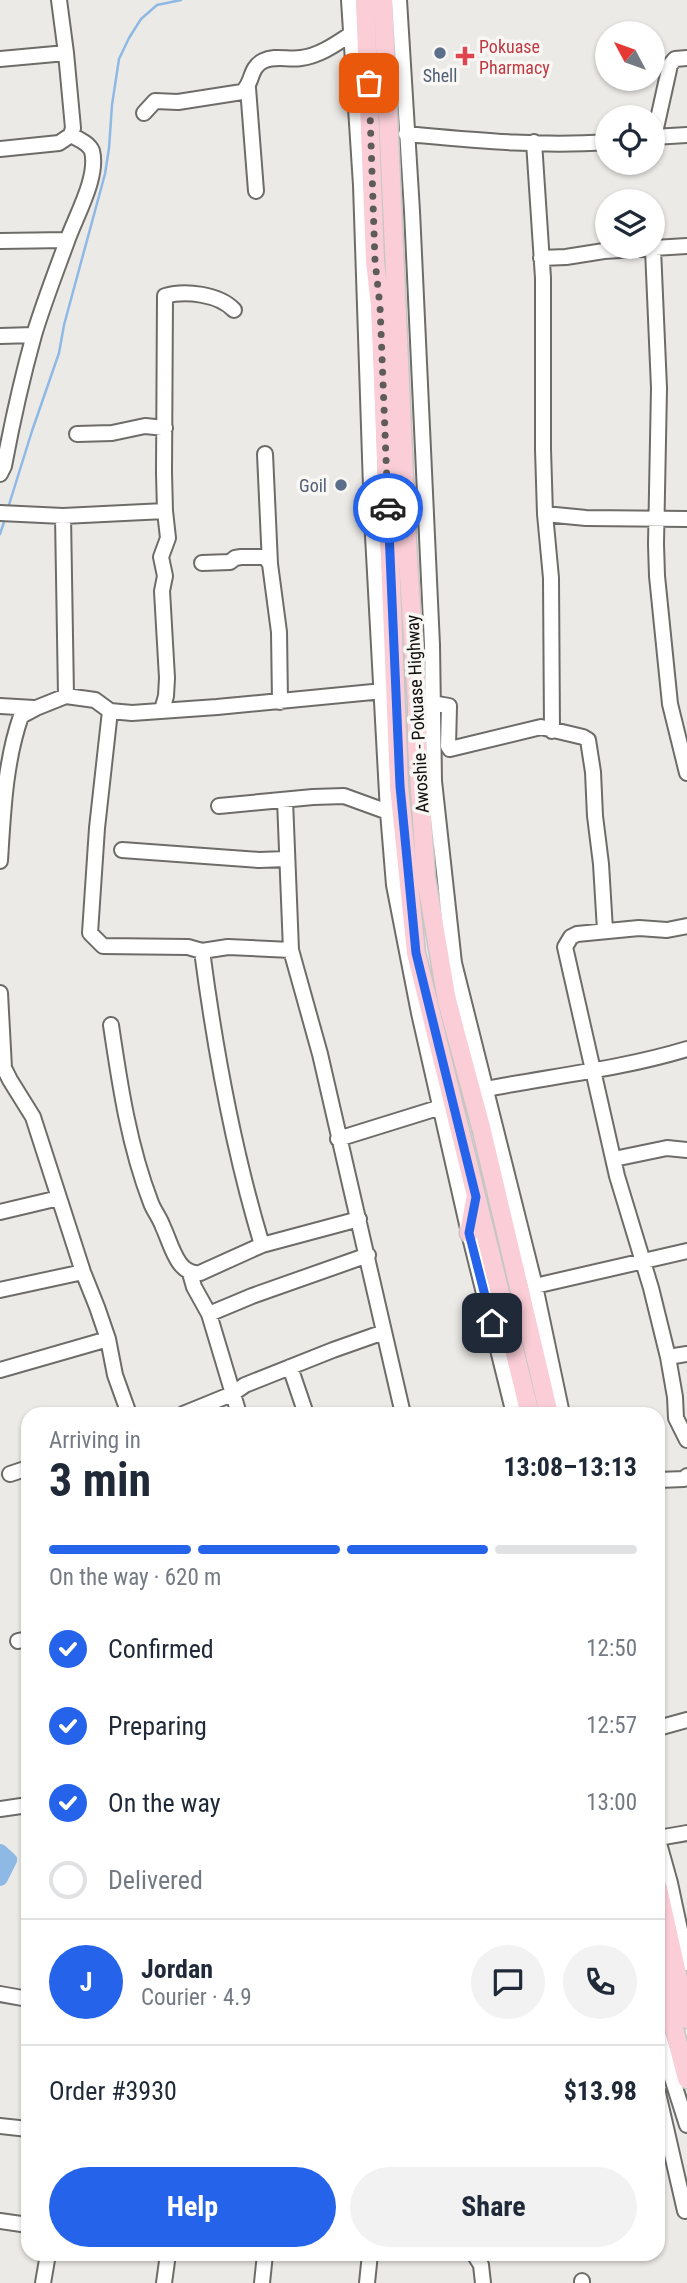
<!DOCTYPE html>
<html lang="en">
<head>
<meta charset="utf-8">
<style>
	:root { --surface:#fff; --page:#f2f2f3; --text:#1f2937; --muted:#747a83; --line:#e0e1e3; --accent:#2563eb }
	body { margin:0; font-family:"Roboto Condensed",sans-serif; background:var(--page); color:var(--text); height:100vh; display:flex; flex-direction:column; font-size:26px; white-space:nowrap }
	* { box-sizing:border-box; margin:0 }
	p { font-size:23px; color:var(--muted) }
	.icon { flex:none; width:38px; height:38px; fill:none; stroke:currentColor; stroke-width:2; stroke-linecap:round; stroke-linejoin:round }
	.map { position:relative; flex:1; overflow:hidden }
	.side { position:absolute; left:21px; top:1407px; width:644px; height:854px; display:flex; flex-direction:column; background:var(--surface); border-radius:21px; box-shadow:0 2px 5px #0004 }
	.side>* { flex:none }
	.needle { width:46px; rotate:311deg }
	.tools { position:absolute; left:595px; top:21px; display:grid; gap:14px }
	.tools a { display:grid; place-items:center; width:70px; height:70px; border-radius:50%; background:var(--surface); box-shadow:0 2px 5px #0004; font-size:35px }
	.pin { position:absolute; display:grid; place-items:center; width:60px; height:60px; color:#fff; margin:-30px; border-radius:14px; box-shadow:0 4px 10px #0006 }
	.courier { position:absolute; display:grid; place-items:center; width:70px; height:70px; margin:-35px; border:5px solid #2563eb; border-radius:50%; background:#fff; color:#222; box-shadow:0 2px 9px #0007 }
	.head em { font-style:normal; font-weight:700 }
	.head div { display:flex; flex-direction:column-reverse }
	.head { display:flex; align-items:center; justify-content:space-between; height:119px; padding:0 28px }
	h1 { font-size:46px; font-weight:700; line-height:52px }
	.bar { display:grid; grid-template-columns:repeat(4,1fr); gap:10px 7px; align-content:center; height:84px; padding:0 28px }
	.bar i { height:9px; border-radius:5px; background:var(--line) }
	.bar .on { background:var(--accent) }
	.bar p { grid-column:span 4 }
	.line { display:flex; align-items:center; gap:18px; padding:0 28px; border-top:2px solid var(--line) }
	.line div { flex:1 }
	.round { display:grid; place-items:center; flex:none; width:74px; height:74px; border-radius:37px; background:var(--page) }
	ol { padding:0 28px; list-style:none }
	li { display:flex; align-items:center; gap:21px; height:77px }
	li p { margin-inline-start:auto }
	li .icon { padding:7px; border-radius:50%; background:var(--accent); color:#fff; stroke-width:4 }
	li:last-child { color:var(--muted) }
	li i { width:38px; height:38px; border:4px solid var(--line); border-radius:50% }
	.cta { display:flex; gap:14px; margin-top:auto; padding:14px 28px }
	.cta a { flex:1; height:80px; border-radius:42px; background:var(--accent); color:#fff; font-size:28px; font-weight:700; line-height:80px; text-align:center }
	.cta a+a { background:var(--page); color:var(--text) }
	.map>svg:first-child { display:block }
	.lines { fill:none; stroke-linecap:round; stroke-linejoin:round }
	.stream { stroke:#8eb9e5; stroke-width:2.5 }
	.river { stroke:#8eb9e5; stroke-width:16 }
	.minor-casing { stroke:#6d6c69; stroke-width:18 }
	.major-casing { stroke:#c6c6c5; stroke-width:21 }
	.minor { stroke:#fff; stroke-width:14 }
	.major { stroke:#fbced7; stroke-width:18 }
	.done { stroke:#5e5c5b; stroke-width:7; stroke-dasharray:0 12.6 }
	.route { stroke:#2563eb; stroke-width:9 }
	.service-dot { fill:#5c6f8a; stroke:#f9f7f4; stroke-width:2.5 }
	.health-dot { fill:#e0444e; stroke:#f9f7f4; stroke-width:2.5 }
	.labels { text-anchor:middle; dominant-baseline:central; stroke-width:7; stroke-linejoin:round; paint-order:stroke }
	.health-label { font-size:18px; fill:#be3a42; stroke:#f9f7f4; text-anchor:start }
	.service-label { font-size:18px; fill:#4e5e75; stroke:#f9f7f4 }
	.street-label { font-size:18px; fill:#11100f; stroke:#f9f7f4 }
</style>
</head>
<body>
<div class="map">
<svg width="687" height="2283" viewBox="0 0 687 2283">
	<rect width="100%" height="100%" fill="#eceae7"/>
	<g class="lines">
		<path class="stream" d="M8 508 32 431 59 353 64 325 105 174 109 148 112 105 119 59 129 38 141 19 157 5 181 0
			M0 534 5 519"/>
		<path class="river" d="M0 1852 9 1860 0 1878"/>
		<g class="minor-casing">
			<path id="minor" d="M349 0 361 185 372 517 388 812 394 885 419 1013 469 1233 514 1414
				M399 0 412 211 432 645 434 781 454 963 535 1286 562 1414
				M0 59 66 53
				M248 88 256 191
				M144 113 155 101 178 102 242 92C253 84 249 68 263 61 275 55 288 60 301 58 319 56 336 44 351 34
				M406 134C473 140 540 147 607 142
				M653 137 687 135
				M654 137 670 65 675 59 687 58
				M534 142 543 278V449L545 514 551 578 552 731
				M0 149 59 143 71 135 73 128 66 53 59 0
				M0 241 67 240
				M653 249 659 388 656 544 657 576 670 704 687 773
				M541 258 566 257 604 251 687 246
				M0 336 34 335
				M77 434 112 433 145 426 165 428
				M265 454 270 564 279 632 280 702
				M0 474 4 466C12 423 22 378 34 335 43 305 55 274 66 244 74 219 99 178 92 151 89 143 78 139 71 135
				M0 513 63 516 165 511
				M545 514 586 518 687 519
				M63 516 66 696
				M202 563 230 562 235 558 241 557H265L270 564
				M432 703 449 706 448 746 450 749 541 727 583 737 588 740 593 772 595 816 601 864 605 930
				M0 706 34 708
				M162 710 166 696 167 678 162 591 165 576 161 557 168 538 165 511 164 473 165 296C185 290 219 294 234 310
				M110 711 97 828 90 933 103 946 188 947 202 951 228 947 291 950
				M285 800 291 950 320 1054 403 1414
				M219 806 313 797 344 796 388 812
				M122 850 259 860 286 859
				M0 861C3 812 5 762 21 716L36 708 66 696 95 700 110 711 132 713 217 707 383 691
				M687 926 667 930 639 928 577 934 571 937 565 947 617 1176 651 1288 668 1357 675 1397 676 1418 687 1440
				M202 951C215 1050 233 1149 262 1245
				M0 993 4 1068 10 1080 33 1117 83 1272 97 1307 108 1339 115 1375 129 1414
				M111 1025C120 1086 129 1146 151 1203 154 1211 160 1218 163 1227 171 1243 177 1276 200 1273L262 1245 359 1219
				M486 1089C553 1076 621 1069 687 1049
				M338 1139 441 1107
				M614 1159 667 1148 687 1150
				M0 1212 59 1198
				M190 1273 194 1287 209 1314 239 1414
				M535 1286 687 1251
				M0 1290 83 1272
				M209 1314 252 1296 368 1255
				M668 1357 687 1354
				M290 1367 306 1414
				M0 1370 108 1339
				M183 1414 232 1394 245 1385 333 1350 384 1332
				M10 1474 28 1468
				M658 1480 684 1479 687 1476
				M18 1641 28 1639
				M658 1728 687 1720
				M0 1809 28 1805
				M658 1838 687 1833
				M658 1840 670 1883 687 1963
				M0 1994 28 1999
				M658 2034 687 2125
				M658 2093 685 2211
				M0 2126 28 2129
				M0 2221 28 2225
				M474 2254 481 2265 483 2283
				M43 2283 48 2254
				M164 2283 168 2254
				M262 2283 265 2254
				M367 2283 370 2254
				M582 2283V2281"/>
		</g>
		<g class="major-casing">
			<path id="major" d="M365 0 375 261 380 306 399 786 416 953 530 1414
				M383 0 407 542 417 703V746L426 878 447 1001 481 1127 549 1414
				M469 1233 475 1200
				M658 1888 687 2019
				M658 1967 687 2079"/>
		</g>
		<use href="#minor" class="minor"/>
		<use href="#major" class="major"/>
	</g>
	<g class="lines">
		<path class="done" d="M369 83 375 261 380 306 388 508"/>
		<path class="route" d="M388 508 400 786 416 953 476 1197 469 1233 492 1323"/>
	</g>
	<g class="service-dot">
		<circle cx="440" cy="53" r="7"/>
		<circle cx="341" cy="485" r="7"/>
	</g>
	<path class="health-dot" d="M461.5 45.5h7v7h7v7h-7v7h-7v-7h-7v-7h7z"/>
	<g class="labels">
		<g class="health-label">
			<text x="479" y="46">Pokuase<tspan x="479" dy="21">Pharmacy</tspan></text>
		</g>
		<g class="service-label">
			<text x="440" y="75">Shell</text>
			<text x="327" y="485" text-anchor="end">Goil</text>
		</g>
		<g class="street-label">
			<text transform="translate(417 714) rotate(-93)">Awoshie - Pokuase Highway</text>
		</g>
	</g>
</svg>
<div class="tools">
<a><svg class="needle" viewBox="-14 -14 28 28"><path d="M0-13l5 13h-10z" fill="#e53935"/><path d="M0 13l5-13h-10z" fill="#747a83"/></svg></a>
<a><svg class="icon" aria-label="locate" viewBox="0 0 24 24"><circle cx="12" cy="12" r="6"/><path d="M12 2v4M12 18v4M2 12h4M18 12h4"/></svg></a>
<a><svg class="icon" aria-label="layers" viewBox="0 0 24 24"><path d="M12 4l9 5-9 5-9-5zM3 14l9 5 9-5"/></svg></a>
</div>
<div class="pin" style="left:369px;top:83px;background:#ea580c"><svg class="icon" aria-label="bag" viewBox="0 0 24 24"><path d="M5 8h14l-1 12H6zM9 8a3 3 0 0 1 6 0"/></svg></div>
<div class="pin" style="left:492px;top:1323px;background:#1f2937"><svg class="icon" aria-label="home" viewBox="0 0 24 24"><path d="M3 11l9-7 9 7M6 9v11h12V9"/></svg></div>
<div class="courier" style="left:388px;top:508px"><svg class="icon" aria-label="car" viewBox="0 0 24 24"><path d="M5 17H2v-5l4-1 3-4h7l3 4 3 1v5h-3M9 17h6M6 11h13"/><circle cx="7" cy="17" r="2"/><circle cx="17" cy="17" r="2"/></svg></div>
<section class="side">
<div class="head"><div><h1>3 min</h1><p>Arriving in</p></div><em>13:08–13:13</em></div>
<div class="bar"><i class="on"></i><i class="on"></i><i class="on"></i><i></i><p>On the way · 620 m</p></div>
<ol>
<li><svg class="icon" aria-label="check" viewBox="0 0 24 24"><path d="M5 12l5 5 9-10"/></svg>Confirmed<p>12:50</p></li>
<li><svg class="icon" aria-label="check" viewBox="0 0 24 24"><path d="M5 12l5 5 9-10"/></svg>Preparing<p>12:57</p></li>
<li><svg class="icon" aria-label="check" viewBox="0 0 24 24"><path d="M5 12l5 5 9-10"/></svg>On the way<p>13:00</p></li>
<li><i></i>Delivered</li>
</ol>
<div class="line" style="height:126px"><b class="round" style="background:var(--accent);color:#fff">J</b><div><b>Jordan</b><p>Courier · 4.9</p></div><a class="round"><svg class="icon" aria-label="chat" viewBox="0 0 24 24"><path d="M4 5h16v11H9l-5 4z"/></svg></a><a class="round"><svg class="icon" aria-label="phone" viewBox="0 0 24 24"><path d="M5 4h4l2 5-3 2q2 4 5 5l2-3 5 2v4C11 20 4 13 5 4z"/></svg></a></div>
<div class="line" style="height:91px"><div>Order #3930</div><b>$13.98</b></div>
<div class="cta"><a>Help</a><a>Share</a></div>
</section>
</div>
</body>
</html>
